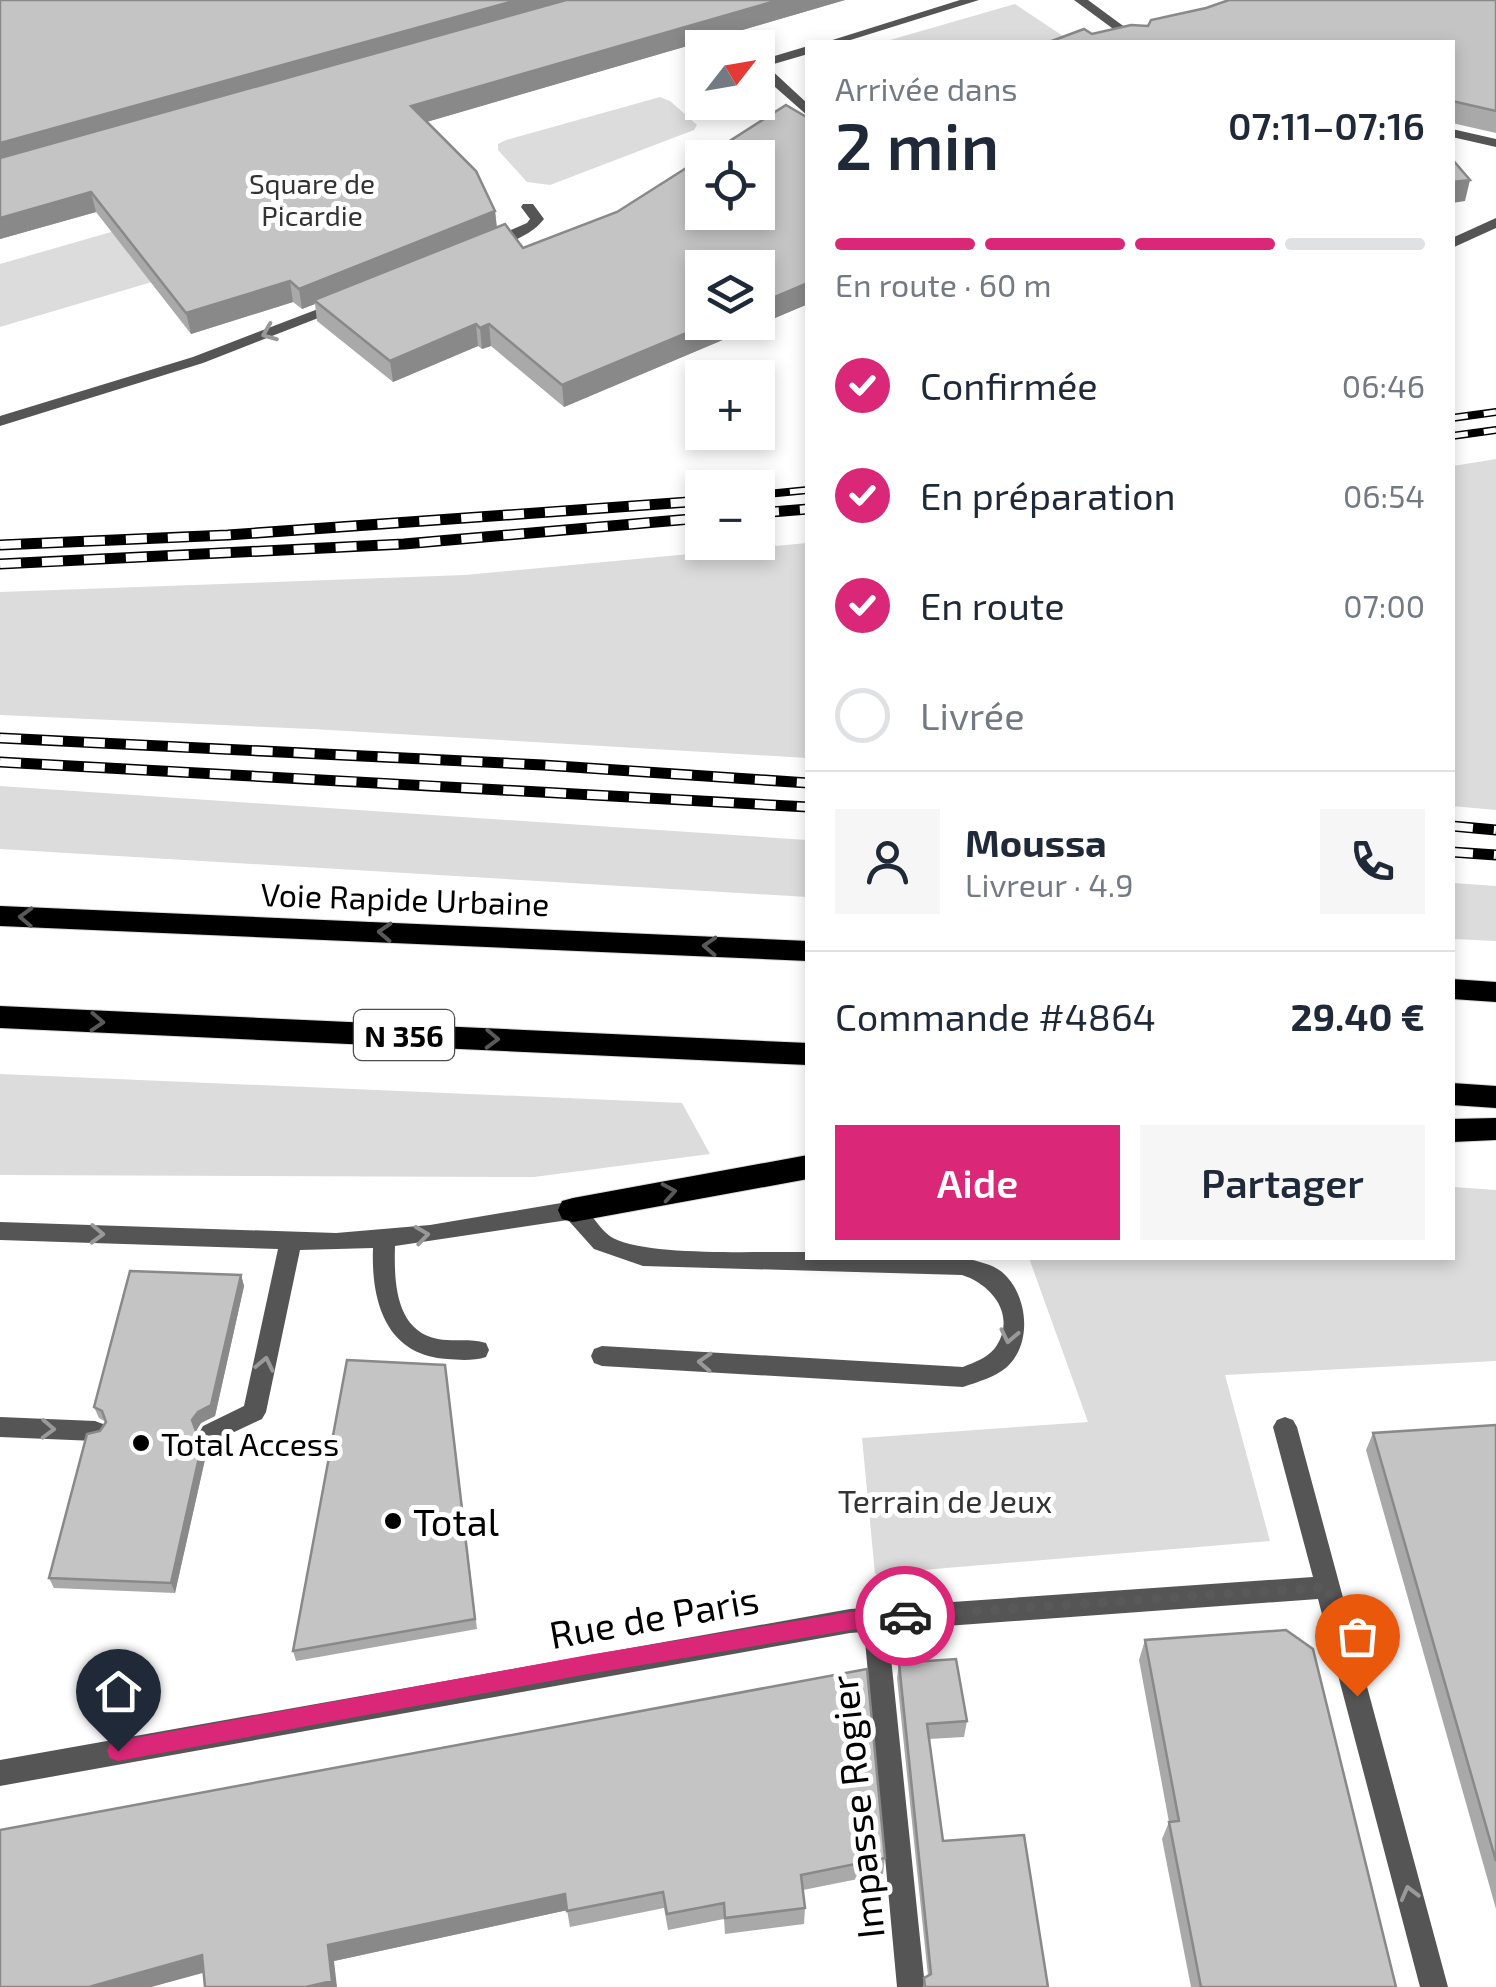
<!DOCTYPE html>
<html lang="fr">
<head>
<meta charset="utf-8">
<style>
	:root { --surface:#fff; --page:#f6f6f7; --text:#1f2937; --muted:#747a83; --line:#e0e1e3; --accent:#db2777 }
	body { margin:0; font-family:"Exo 2",sans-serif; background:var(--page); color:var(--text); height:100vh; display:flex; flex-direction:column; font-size:38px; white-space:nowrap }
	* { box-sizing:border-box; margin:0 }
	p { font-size:32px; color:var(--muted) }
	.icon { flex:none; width:55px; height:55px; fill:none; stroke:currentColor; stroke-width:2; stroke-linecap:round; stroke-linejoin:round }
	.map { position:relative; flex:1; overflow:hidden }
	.sheet { position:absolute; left:805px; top:40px; width:650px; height:1220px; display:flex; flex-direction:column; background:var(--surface); border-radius:0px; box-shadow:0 5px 15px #0003 }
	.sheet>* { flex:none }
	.needle { width:65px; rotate:59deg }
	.tools { position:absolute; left:685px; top:30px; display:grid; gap:20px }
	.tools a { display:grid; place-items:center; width:90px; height:90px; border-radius:0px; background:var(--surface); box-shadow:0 5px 15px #0003; font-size:50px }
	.pin { position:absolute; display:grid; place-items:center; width:85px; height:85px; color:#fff; margin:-102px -42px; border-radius:50% 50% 50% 0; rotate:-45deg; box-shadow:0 0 10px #0007 }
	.pin .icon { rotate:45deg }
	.courier { position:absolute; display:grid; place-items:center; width:100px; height:100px; margin:-50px; border:8px solid #db2777; border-radius:50%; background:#fff; color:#222; box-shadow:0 2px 12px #0007 }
	.headline em { font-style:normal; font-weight:600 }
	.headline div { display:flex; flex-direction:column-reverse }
	.headline { display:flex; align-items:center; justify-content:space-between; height:170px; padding:0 30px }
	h1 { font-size:65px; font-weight:600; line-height:75px }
	.bar { display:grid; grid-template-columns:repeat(4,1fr); gap:15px 10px; align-content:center; height:120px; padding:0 30px }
	.bar i { height:12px; border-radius:8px; background:var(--line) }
	.bar .selected { background:var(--accent) }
	.bar p { grid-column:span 4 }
	.line { display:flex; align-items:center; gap:25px; padding:0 30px; border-top:2px solid var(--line) }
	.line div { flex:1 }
	.round { display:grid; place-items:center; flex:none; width:105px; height:105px; border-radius:0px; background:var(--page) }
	ol { padding:0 30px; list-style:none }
	li { display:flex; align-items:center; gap:30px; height:110px }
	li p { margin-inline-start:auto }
	li .icon { padding:10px; border-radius:50%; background:var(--accent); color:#fff; stroke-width:4 }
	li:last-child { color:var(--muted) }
	li i { width:55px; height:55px; border:5px solid var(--line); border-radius:50% }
	.action { display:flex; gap:20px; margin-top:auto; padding:20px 30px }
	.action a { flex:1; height:115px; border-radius:0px; background:var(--accent); color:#fff; font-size:40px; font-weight:600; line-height:115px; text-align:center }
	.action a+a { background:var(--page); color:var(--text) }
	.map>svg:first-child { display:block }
	.green { fill:#dcdcdc }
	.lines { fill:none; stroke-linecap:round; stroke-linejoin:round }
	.trunk-casing { stroke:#dbdbdb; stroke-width:2 }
	.service { fill:#555; fill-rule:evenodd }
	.minor { fill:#555; fill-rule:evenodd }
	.trunk { fill:#000; fill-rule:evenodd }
	.rail-far1-casing { stroke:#000; stroke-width:8 }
	.rail-casing { stroke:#000; stroke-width:11 }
	.rail-far1 { stroke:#fff; stroke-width:5; stroke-dasharray:16; stroke-linecap:butt }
	.rail { stroke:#fff; stroke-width:8; stroke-dasharray:21; stroke-linecap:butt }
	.wall { fill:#a9a9a9 }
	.shaded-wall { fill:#898989 }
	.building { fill:#c4c4c4; stroke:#898989; stroke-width:2.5 }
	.oneway { stroke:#999 }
	.oneway2 { stroke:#595959 }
	.route { fill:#db2777 }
	.done { stroke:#595959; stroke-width:10; stroke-dasharray:0 18 }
	.poi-dot { fill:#000; stroke:#fff; stroke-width:4 }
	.labels { text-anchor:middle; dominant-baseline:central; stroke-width:10; stroke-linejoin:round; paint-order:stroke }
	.far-park-label { font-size:28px; fill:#333; stroke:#fff }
	.shield { fill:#fff; stroke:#4c4c4c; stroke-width:2.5 }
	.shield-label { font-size:30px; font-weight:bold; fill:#000 }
	.street-label { font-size:32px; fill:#000; stroke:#fff }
	.poi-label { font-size:32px; fill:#000; stroke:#fff; text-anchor:start }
	.park-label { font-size:32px; fill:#333; stroke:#fff }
	.near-poi-label { font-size:38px; fill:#000; stroke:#fff; text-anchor:start }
	.near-street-label { font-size:38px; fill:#000; stroke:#fff }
</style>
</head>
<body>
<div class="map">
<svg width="1496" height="1987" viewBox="0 0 1496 1987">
	<rect width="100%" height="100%" fill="#fff"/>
	<path class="green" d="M1015 4 1072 42H883Z
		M660 97 670 101 697 125 694 130 550 185 527 182 498 150V144L506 140Z
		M281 183 314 234 0 327V264Z
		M1496 459V810L1452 806 1453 466Z
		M807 543V758L312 729 0 715V592L465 575Z
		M0 786 807 840V897L0 849Z
		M1453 883 1496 886V941L1453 939Z
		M0 1074 682 1103 710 1154 534 1177 0 1175Z
		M1453 1187 1496 1190V1361L1225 1375 1270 1541 875 1574 862 1438 1088 1422 1029 1258H1452Z"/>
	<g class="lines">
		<g class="trunk-casing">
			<path id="trunk" d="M0 906 808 941V961L0 926Z
				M1452 979 1496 982V1002L1452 999Z
				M0 1006 808 1043V1065L0 1028Z
				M1452 1083 1496 1086V1108L1452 1105Z
				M1496 1118V1140L1452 1142V1119Z
				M808 1155V1179L573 1222 562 1219 558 1210 562 1201 573 1198Z"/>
		</g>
		<path class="service" d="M960 0H979L844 42H826Z
			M1074 0H1088L1145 42H1131Z
			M808 46V54L767 66 808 104V116L758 72V61Z
			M1452 129 1496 139V147L1452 137Z
			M1496 218V228L1452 248V238Z
			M573 1201C591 1207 597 1229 613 1238 650 1257 761 1251 808 1252V1258H964C977 1261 992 1264 1002 1272 1028 1294 1033 1343 1007 1367 995 1377 978 1382 963 1387L602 1366 594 1363 591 1356 594 1349 602 1346 963 1367C975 1362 990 1357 997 1345 1016 1314 991 1284 962 1275L643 1266 594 1249 568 1220 395 1246C394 1281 395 1331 438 1339 454 1342 470 1338 486 1343L489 1350 486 1357C474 1361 459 1360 447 1359 385 1355 371 1300 373 1248L300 1250 266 1412 262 1419 211 1443 203 1440 199 1433 203 1426 244 1406 278 1249 0 1240V1222L336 1233 430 1225Z
			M0 1417 95 1421 103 1424 107 1431 103 1438 95 1441 0 1437Z
			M875 1607 884 1611 887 1619 925 1987H897L863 1619 866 1611Z"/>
		<path class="minor" d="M523 204H533L544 219C533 234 505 247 486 247V241L527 223 530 219 521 207Z
			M339 301 346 305 344 308 203 363 0 426V416L193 357Z
			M1285 1417 1293 1420 1297 1427 1448 1987H1420L1318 1599 850 1633 0 1786V1760L850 1609 1313 1577 1273 1427 1277 1420Z"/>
		<use href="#trunk" class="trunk"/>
		<g class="rail-far1-casing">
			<path id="rail-far1" d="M1452 418 1496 412
				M1452 436 1496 430
				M758 495 808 490"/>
		</g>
		<g class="rail-casing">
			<path id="rail" d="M758 513 808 509
				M0 545 228 535 702 501
				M0 564 404 544 702 518
				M0 738 543 765 808 783
				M0 762 808 807
				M1452 826 1496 830
				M1452 852 1496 855"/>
		</g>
		<use href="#rail-far1" class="rail-far1"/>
		<use href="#rail" class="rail"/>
	</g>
	<path class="wall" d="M0 0H845L426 122 495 211 497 227 523 248 617 212 808 118V304L564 407 491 346 482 349 478 346 393 382 317 321 315 304 302 309 293 302 191 334 96 212 0 239Z
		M1496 0V133L1452 123V42L1092 34 1148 26Z
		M241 1275 244 1286 215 1416 201 1423 196 1431 204 1435 208 1446 175 1593 54 1588 49 1578 100 1431 106 1422 99 1418 94 1407Z
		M447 1376 477 1629 296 1661 293 1651Z
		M1496 1425V1909L1366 1450 1373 1433Z
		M1145 1640 1396 1987H1191L1162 1839 1169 1822 1139 1660Z
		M899 1663 967 1721 964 1737 929 1739 943 1841 1048 1987H923L924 1978 928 1976 897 1678Z
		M885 1858 883 1874 803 1890 805 1908 804 1924 725 1934 724 1919 668 1930 664 1908 570 1927 567 1910 334 1961 203 1972 151 1987H0Z"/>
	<path class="shaded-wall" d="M517 0H588L0 164V143Z
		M779 0H845L413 126 411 106Z
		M1470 180 1465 201 1452 203V182Z
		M91 192 96 212 0 239V218Z
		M495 211 497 231 314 300 315 304 302 309 299 289Z
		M290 281 293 302 191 334 186 313Z
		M808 283V304L564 407 562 385 713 322H758V304Z
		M476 324 478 346 393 382 390 361Z
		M489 324 491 346 482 349 480 328Z
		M241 1275 244 1286 215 1416 201 1423 196 1431 192 1420Z
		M204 1435 208 1446 175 1593 171 1583Z
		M565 1894 568 1910 334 1961 337 1987H306L328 1945Z
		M202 1955 210 1971 151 1987H89Z"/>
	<path class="building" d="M0 0H517L0 143Z
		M566 0H779L411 106 476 171 495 211 299 289 290 281 186 313 91 192 0 218V158Z
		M1229 0H1496V111L1452 101V42H1049L1084 29 1092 34 1131 25 1148 26 1151 20 1206 8Z
		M786 105 808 118V283L758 304V268H702V322H713L562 385 489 324 480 328 476 324 390 361 314 300 505 224 523 248 617 212 702 158V212H758V158H703Z
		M1452 159 1470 180 1452 182Z
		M130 1271 241 1275 211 1405 198 1412 192 1420 196 1431 204 1435 171 1583 49 1578 87 1434 100 1431 106 1422 102 1411 94 1407Z
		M347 1360 445 1365 475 1619 293 1651Z
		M1496 1425V1861L1373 1433Z
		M1286 1630 1313 1649 1396 1987H1201L1169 1822 1179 1821 1145 1640Z
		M956 1659 967 1721 927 1724 943 1841 1024 1835 1048 1987H925L924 1978 931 1974 899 1663Z
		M867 1669 885 1858 801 1875 805 1908 725 1918 724 1903 667 1914 663 1892 567 1911 565 1894 328 1945 332 1981 306 1987H205L202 1955 89 1987H0V1830Z"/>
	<defs><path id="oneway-chevron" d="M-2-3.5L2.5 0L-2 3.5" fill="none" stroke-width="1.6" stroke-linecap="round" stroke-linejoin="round" transform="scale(2.5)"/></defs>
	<g class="oneway">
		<use href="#oneway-chevron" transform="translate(269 333) rotate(158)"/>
		<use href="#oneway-chevron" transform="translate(97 1234) rotate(2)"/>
		<use href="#oneway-chevron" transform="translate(422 1235) rotate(-8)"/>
		<use href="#oneway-chevron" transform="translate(1009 1336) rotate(102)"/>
		<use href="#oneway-chevron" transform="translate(705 1362) rotate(-177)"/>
		<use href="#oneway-chevron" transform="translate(265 1364) rotate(-78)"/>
		<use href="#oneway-chevron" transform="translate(48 1429) rotate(2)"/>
		<use href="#oneway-chevron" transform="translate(1409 1893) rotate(-105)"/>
	</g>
	<g class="oneway2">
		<use href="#oneway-chevron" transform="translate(26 917) rotate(-178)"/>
		<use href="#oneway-chevron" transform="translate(385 932) rotate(-177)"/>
		<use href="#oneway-chevron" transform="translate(710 946) rotate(-177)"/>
		<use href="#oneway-chevron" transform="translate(97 1022) rotate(3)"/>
		<use href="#oneway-chevron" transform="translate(492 1039) rotate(2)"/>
		<use href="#oneway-chevron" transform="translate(669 1192) rotate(-10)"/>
	</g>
	<path class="route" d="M905 1607 915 1616 905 1625 850 1630 588 1674 118 1761 110 1758 107 1751 110 1744 118 1741 588 1655 850 1612Z"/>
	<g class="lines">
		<path class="done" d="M905 1616 1328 1587 1357 1696"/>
	</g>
	<g class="poi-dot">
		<circle cx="141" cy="1443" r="10"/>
		<circle cx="393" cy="1521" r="10"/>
	</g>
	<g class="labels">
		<g class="far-park-label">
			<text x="312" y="183">Square de<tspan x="312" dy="32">Picardie</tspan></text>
		</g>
		<rect class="shield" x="354" y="1010" width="100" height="50" rx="8"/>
		<g class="shield-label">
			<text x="404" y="1035">N 356</text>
		</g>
		<g class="street-label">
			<text transform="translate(405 898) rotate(2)">Voie Rapide Urbaine</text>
		</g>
		<g class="poi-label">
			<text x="161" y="1443">Total Access</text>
		</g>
		<g class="park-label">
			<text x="945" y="1500">Terrain de Jeux</text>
		</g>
		<g class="near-poi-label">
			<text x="413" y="1521">Total</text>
		</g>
		<g class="near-street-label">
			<text transform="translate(654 1616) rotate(-10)">Rue de Paris</text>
			<text transform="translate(856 1807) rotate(-96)">Impasse Rogier</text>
		</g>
	</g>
</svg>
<div class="tools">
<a><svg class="needle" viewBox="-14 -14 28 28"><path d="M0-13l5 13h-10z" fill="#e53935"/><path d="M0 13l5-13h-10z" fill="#747a83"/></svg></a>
<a><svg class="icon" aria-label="locate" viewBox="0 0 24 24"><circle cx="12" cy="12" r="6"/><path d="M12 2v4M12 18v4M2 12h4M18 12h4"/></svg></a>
<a><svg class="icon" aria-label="layers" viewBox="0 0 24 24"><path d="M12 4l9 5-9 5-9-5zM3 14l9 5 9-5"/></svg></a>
<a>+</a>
<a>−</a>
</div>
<div class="pin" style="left:1357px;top:1696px;background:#ea580c"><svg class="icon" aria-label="bag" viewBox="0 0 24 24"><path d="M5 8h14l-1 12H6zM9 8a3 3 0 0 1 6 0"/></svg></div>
<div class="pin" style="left:118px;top:1751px;background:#1f2937"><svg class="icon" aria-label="home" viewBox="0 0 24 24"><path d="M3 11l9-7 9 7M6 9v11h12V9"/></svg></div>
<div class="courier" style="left:905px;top:1616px"><svg class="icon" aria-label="car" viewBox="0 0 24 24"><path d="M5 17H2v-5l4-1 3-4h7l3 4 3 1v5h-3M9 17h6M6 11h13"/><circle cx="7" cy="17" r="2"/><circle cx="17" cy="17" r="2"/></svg></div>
<section class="sheet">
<div class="headline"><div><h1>2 min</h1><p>Arrivée dans</p></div><em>07:11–07:16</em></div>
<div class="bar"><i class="selected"></i><i class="selected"></i><i class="selected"></i><i></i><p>En route · 60 m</p></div>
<ol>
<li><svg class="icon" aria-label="check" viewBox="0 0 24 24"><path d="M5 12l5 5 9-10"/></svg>Confirmée<p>06:46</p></li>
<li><svg class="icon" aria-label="check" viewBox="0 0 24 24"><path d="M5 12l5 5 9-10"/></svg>En préparation<p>06:54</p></li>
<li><svg class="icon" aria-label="check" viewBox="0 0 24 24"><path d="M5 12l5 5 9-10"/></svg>En route<p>07:00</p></li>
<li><i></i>Livrée</li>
</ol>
<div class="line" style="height:180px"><a class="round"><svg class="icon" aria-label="person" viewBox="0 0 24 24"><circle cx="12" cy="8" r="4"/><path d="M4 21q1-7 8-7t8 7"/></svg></a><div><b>Moussa</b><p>Livreur · 4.9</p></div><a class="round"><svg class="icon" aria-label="phone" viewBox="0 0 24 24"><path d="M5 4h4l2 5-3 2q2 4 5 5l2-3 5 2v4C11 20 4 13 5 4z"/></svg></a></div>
<div class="line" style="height:130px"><div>Commande #4864</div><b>29.40 €</b></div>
<div class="action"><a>Aide</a><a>Partager</a></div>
</section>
</div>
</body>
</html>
